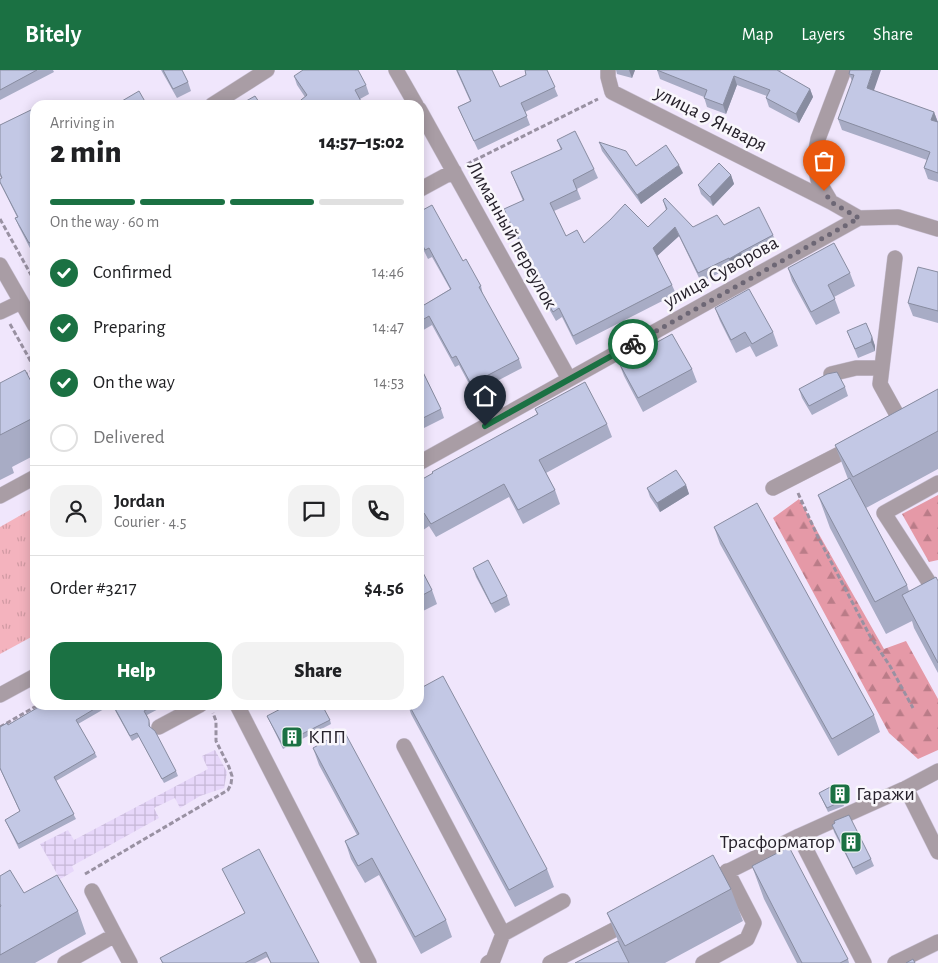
<!DOCTYPE html>
<html lang="en">
<head>
<meta charset="utf-8">
<style>
	:root { --surface:#fff; --page:#f2f2f2; --text:#202124; --muted:#757577; --line:#e0e0e0; --accent:#1b7143 }
	body { margin:0; font-family:"Alegreya Sans",sans-serif; background:var(--page); color:var(--text); height:100vh; display:flex; flex-direction:column; font-size:19px; white-space:nowrap }
	* { box-sizing:border-box; margin:0 }
	p { font-size:16px; color:var(--muted) }
	.icon { flex:none; width:28px; height:28px; fill:none; stroke:currentColor; stroke-width:2; stroke-linecap:round; stroke-linejoin:round }
	.map { position:relative; flex:1; overflow:hidden }
	.side { position:absolute; left:30px; top:30px; width:394px; height:610px; display:flex; flex-direction:column; background:var(--surface); border-radius:15px; box-shadow:0 2px 12px #0003 }
	.side>* { flex:none }
	.pin { position:absolute; display:grid; place-items:center; width:42px; height:42px; color:#fff; margin:-51px -21px; border-radius:50% 50% 50% 0; rotate:-45deg; box-shadow:0 0 5px #0007 }
	.pin .icon { rotate:45deg }
	.courier { position:absolute; display:grid; place-items:center; width:50px; height:50px; margin:-25px; border:4px solid #1b7143; border-radius:50%; background:#fff; color:#222; box-shadow:0 1px 6px #0007 }
	.overview em { font-style:normal; font-weight:800 }
	.overview div { display:flex; flex-direction:column-reverse }
	.overview { display:flex; align-items:center; justify-content:space-between; height:85px; padding:0 20px }
	h1 { font-size:32px; font-weight:800; line-height:38px }
	.bar { display:grid; grid-template-columns:repeat(4,1fr); gap:8px 5px; align-content:center; height:60px; padding:0 20px }
	.bar i { height:6px; border-radius:4px; background:var(--line) }
	.bar .active { background:var(--accent) }
	.bar p { grid-column:span 4 }
	.line { display:flex; align-items:center; gap:12px; padding:0 20px; border-top:1px solid var(--line) }
	.line div { flex:1 }
	.round { display:grid; place-items:center; flex:none; width:52px; height:52px; border-radius:15px; background:var(--page) }
	ol { padding:0 20px; list-style:none }
	li { display:flex; align-items:center; gap:15px; height:55px }
	li p { margin-inline-start:auto }
	li .icon { padding:5px; border-radius:50%; background:var(--accent); color:#fff; stroke-width:4 }
	li:last-child { color:var(--muted) }
	li i { width:28px; height:28px; border:2px solid var(--line); border-radius:50% }
	.cta { display:flex; gap:10px; margin-top:auto; padding:10px 20px }
	.cta a { flex:1; height:58px; border-radius:15px; background:var(--accent); color:#fff; font-size:20px; font-weight:800; line-height:58px; text-align:center }
	.cta a+a { background:var(--page); color:var(--text) }
	header { display:flex; align-items:center; gap:30px; box-sizing:border-box; height:70px; padding:0 25px; background:var(--accent); color:#fff }
	header strong { font-size:24px }
	nav { display:flex; gap:28px; margin-inline-start:auto; font-size:18px }
	.map>svg:first-child { display:block }
	.industrial { fill:url(#industrial-grid) }
	.grass { fill:url(#grass-tufts) }
	.forest { fill:url(#forest-firs) }
	.lines { fill:none; stroke-linecap:round; stroke-linejoin:round }
	.minor-casing { stroke:#ccc3d7; stroke-width:16 }
	.path { stroke:#9991a2; stroke-width:3; stroke-dasharray:5 2.5; stroke-linecap:butt }
	.minor { stroke:#a99da5; stroke-width:15 }
	.wall { fill:#a8acc5 }
	.shaded-wall { fill:#888ca0 }
	.building { fill:#c3c8e5; stroke:#888ca0 }
	.done { stroke:#6d6775; stroke-width:5; stroke-dasharray:0 9 }
	.route { stroke:#1b7143; stroke-width:6 }
	.labels { text-anchor:middle; dominant-baseline:central; stroke-width:5; stroke-linejoin:round; paint-order:stroke }
	.street-label { font-size:20px; fill:#27222c; stroke:#f9f7fc }
	.poi-label { font-size:20px; fill:#27222c; stroke:#f9f7fc; text-anchor:start }
</style>
</head>
<body>
<header>
<strong>Bitely</strong>
<nav><a>Map</a><a>Layers</a><a>Share</a></nav>
</header>
<div class="map">
<svg width="938" height="893" viewBox="0 0 938 893">
	<defs>
		<pattern id="industrial-grid" width="8" height="8" patternUnits="userSpaceOnUse" patternTransform="scale(1.25)"><rect width="8" height="8" fill="#e7d7fa"/><path d="M0 4h8M4 0v8" fill="none" stroke="#c6b8d6"/></pattern>
		<pattern id="grass-tufts" width="24" height="20" patternUnits="userSpaceOnUse" patternTransform="scale(1.25)"><rect width="24" height="20" fill="#f4b3be"/><path d="M3 7l-1-3M5 7V3M7 7l1-3M15 17l-1-3M17 17v-4M19 17l1-3" fill="none" stroke="#d19aa3"/></pattern>
		<pattern id="forest-firs" width="22" height="20" patternUnits="userSpaceOnUse" patternTransform="scale(1.25)"><rect width="22" height="20" fill="#e599a7"/><path d="M5 1l3.5 6h-7zM16 11l3.5 6h-7z" fill="#ba7c88"/></pattern>
	</defs>
	<rect width="100%" height="100%" fill="#f0e6fc"/>
	<path class="industrial" d="M215 680 227 702 224 718 200 726 180 738 175 728 154 738 159 748 72 796 74 801 60 809 40 774 68 760 74 770 208 699 202 686Z"/>
	<path class="grass" d="M35 437V565L0 584V457Z"/>
	<path class="forest" d="M938 425V490L929 492 902 444Z
		M799 429 884 579 906 571 938 629V680L918 689 889 663 773 448Z"/>
	<g class="lines">
		<g class="minor-casing">
			<path id="minor" d="M396 0 416 35
				M608 0V7L612 22 831 132 859 148 898 147 938 159
				M212 35 267 0
				M419 39 569 309
				M419 120 454 101
				M831 132 818 110 814 91 818 69 844 0
				M895 188 880 314 901 352
				M0 195 35 256
				M0 242 21 232
				M831 304 856 298H881
				M419 393 859 148
				M938 413 884 443 934 520 938 522
				M773 418 855 376
				M0 426 35 407
				M0 625 35 606
				M237 635 369 893
				M159 657 200 635
				M404 676 503 864 493 890 488 893
				M906 718 938 782
				M799 766 864 893
				M705 813 799 766 906 718 938 701
				M92 821 115 865
				M503 864 563 831
				M65 893 115 865 130 893
				M550 893 631 851
				M703 893 747 869 754 853 727 801
				M895 893 938 872"/>
		</g>
		<path class="path" d="M467 94 598 29
			M0 149 35 212
			M10 254 35 299
			M23 305 35 300
			M798 423 817 465 870 566 890 596 913 638
			M0 657 38 635
			M85 804 228 720 231 714 232 706 229 697 216 671V651L213 643"/>
		<use href="#minor" class="minor"/>
	</g>
	<path class="wall" d="M0 0H53L54 2 0 30Z
		M161 0H182L188 12 191 21 177 28Z
		M456 0H492L500 17 526 5 525 0H548H547L558 26 525 42 530 55 478 80 462 46 458 37 470 31Z
		M616 0H635L632 8 617 4Z
		M657 0H781L780 2 810 19 813 27 799 53 769 37 766 28 767 26 737 15 726 44 707 37 704 27 660 9Z
		M850 0 874 21 934 42 938 52V112L928 109 924 98 927 90 842 60 838 49 852 11 849 4Z
		M294 6 366 15 369 24 360 29 305 27 297 15Z
		M35 38V180L32 182 19 157 15 148 17 147 0 113V109L1 108 0 106V55Z
		M557 70 594 99 598 108 577 119 581 129 554 141 566 166 584 173 648 157 666 140 663 130 693 157 724 155 773 165 777 174 744 191 733 198 732 197 701 212 679 166 657 186 672 215 676 224 576 275 562 247 556 251 544 230 541 221 542 220 530 197 526 188 527 187 517 168H516L504 139 523 131 511 102 561 80Z
		M599 72 636 96 683 103 641 134 602 81Z
		M731 105 734 114 713 136 701 124 698 115Z
		M419 142 463 191 481 216 483 225 519 289 522 298 474 323 459 295 455 297 432 255 420 262 419 260V226L424 235 450 219 432 187 428 189 419 171Z
		M788 198 850 203 855 216 834 227 840 243 816 255 792 211Z
		M938 202V253L913 246 908 233Z
		M715 238 773 262 778 276 756 287 750 276 736 283 720 251Z
		M847 261 872 267 875 276V281L858 288Z
		M619 293 692 299 697 312 643 342 624 306Z
		M419 294 441 339 444 348 424 358 419 346Z
		M0 313 35 319V385L12 397 14 403 0 410Z
		M845 317 848 326 812 345 802 328 799 319Z
		M938 319V399L866 438 907 515 909 521 938 511V603L914 558 912 551 886 564 830 458 818 425 848 409 835 375Z
		M535 339 607 354 612 367 546 403 555 420 560 434 523 454 509 427 436 467 429 456 419 463V411L537 344Z
		M686 415 689 424 660 442 650 427 647 418Z
		M714 457 874 645 880 662 838 686 720 474Z
		M419 495 432 520 437 534 419 543Z
		M473 498 507 526 510 535 495 543 476 507Z
		M42 635H111L78 654 95 683 97 687 56 711 76 749 19 779 5 750 20 742 0 699V657L8 655Z
		M112 635H166L147 645 150 654V658L176 701 178 706 164 713 139 667 132 671Z
		M408 635H419L547 799 554 817 515 837 411 644Z
		M267 646 330 650 331 654 283 679Z
		M313 678 446 850 452 867 421 884 379 805 365 813 351 789 345 771 357 765 319 695Z
		M819 723 842 731 844 736 828 742Z
		M832 755 871 789 874 796 856 805 834 762Z
		M752 796 848 889 849 893H797L764 829Z
		M222 799 319 893H271L267 887 255 893H162L160 888 245 843Z
		M0 806 24 823 78 841 86 864 35 893H0Z
		M731 819 743 851 665 893H575L618 871 607 843Z"/>
	<path class="shaded-wall" d="M629 0H635L632 8Z
		M873 0H881L871 29 867 18Z
		M734 6 737 15 726 44 723 35Z
		M810 19 813 27 799 53 796 44Z
		M934 42 938 53 931 50Z
		M679 95 683 103 641 134 637 125Z
		M731 105 734 114 713 136 710 127Z
		M675 157 679 166 656 187 653 178Z
		M741 182 744 191 733 198 729 189Z
		M872 267 875 276V281L871 272Z
		M686 415 689 424 660 442 657 433Z"/>
	<path class="building" d="M0 0H37L0 20Z
		M163 0H182L188 12 173 19Z
		M303 0H358L366 15 355 20 363 35H295L307 25 294 6Z
		M457 0H492L500 17 526 5 525 0H547L555 17 521 33 527 46 474 71 458 37 471 31Z
		M657 0H777L810 19 796 44 766 28 770 20 734 6 723 35 704 28 707 20Z
		M850 0H873L867 18 934 42 931 50 938 52V103L924 98 930 82 838 49 854 5 849 4Z
		M139 21 147 35H125L122 31Z
		M255 26 261 35H239Z
		M35 38V170L29 173 15 148 18 147 0 112V109L2 108 0 103V55Z
		M575 61 594 99 573 110 577 120 550 133 566 166 577 160 584 173 610 150 625 134 648 157 667 139 663 130 665 128 693 157 717 145 724 155 759 137 773 165 741 182 729 189V188L698 203 675 157 653 178 672 215 573 266 559 238 553 242 541 221 543 219 526 188 528 187 514 159H513L504 139 524 130 511 102 562 79 557 70Z
		M599 72 626 81 636 96 666 75 679 95 637 125Z
		M719 93 731 105 710 127 698 115Z
		M432 135 463 191 466 189 481 216 479 217 519 289 471 314 456 286 452 288 429 246 419 252V226L424 235 451 219 429 178 425 180 419 168V142Z
		M834 173 850 203 828 215 835 229 811 242 788 198Z
		M918 197 938 202V241L908 233Z
		M749 219 773 262 752 274 745 262 731 270 715 238Z
		M866 253 872 267 871 272 855 279 847 261Z
		M672 264 692 299 638 328 619 293Z
		M419 294 441 339 421 349 419 344Z
		M25 300 35 319V347L0 365V313Z
		M837 302 845 317 809 336 799 319 827 304Z
		M585 312 607 354 539 390 555 420 518 440 504 414 431 454 424 443 419 446V411L433 403 432 402 538 344 535 339Z
		M938 319V361L853 407 835 375Z
		M676 400 686 415 657 433 647 418Z
		M850 408 907 515 875 532 818 425Z
		M757 433 874 645 832 669 714 457Z
		M488 490 507 526 491 534 473 498Z
		M419 495 432 520 419 527Z
		M936 507 938 511V593L902 525Z
		M443 606 547 799 509 820 409 635H419V619Z
		M42 635H101L76 650 95 683 54 707 74 744 18 774 5 750 20 741 0 698V657L7 653 8 655Z
		M113 635H156L144 641 149 650V656L155 661 176 701 162 709 137 663 130 666Z
		M288 635H322L330 650 282 674 267 646Z
		M344 661 446 850 415 867 372 788 358 796 345 771 359 764 313 678Z
		M834 715 842 731 827 738 819 723Z
		M849 745 871 789 853 798 832 755 835 753 834 751Z
		M789 777 848 889 840 893H802L752 796Z
		M259 779 319 893H271L266 882 245 893H163L160 888 245 843 222 799Z
		M713 785 731 819 625 876 607 843Z
		M10 800 24 823 57 805 78 841 0 885V837L1 836 0 834V806Z
		M618 871 629 893H575Z
		M913 889 915 893H906Z"/>
	<g class="lines">
		<path class="done" d="M633 274 859 148 831 132 824 121"/>
		<path class="route" d="M485 356 633 274"/>
	</g>
	<defs>
		<g id="building-square" transform="scale(1.125)"><rect x="-9" y="-9" width="18" height="18" rx="4" fill="#1b7143" stroke="#f9f7fc"/><path d="M-4-6H4V6H1V3H-1V6H-4ZM-2.5-4.3h1.7v1.8h-1.7ZM.8-4.3h1.7v1.8H.8ZM-2.5-1h1.7V.8h-1.7ZM.8-1h1.7V.8H.8Z" fill="#fff"/></g>
	</defs>
	<g fill-rule="evenodd">
		<use href="#building-square" x="292" y="667"/>
		<use href="#building-square" x="840" y="724"/>
		<use href="#building-square" x="851" y="772"/>
	</g>
	<g class="labels">
		<g class="street-label">
			<text transform="translate(711 49) rotate(27)">улица 9 Января</text>
			<text transform="translate(512 165) rotate(61)">Лиманный переулок</text>
			<text transform="translate(721 202) rotate(-29)">улица Суворова</text>
		</g>
		<g class="poi-label">
			<text x="308" y="667">КПП</text>
			<text x="856" y="724">Гаражи</text>
			<text x="835" y="772" text-anchor="end">Трасформатор</text>
		</g>
	</g>
</svg>
<div class="pin" style="left:824px;top:121px;background:#ea580c"><svg class="icon" aria-label="bag" viewBox="0 0 24 24"><path d="M5 8h14l-1 12H6zM9 8a3 3 0 0 1 6 0"/></svg></div>
<div class="pin" style="left:485px;top:356px;background:#1f2937"><svg class="icon" aria-label="home" viewBox="0 0 24 24"><path d="M3 11l9-7 9 7M6 9v11h12V9"/></svg></div>
<div class="courier" style="left:633px;top:274px"><svg class="icon" aria-label="bike" viewBox="0 0 24 24"><circle cx="6" cy="16" r="4"/><circle cx="18" cy="16" r="4"/><path d="M6 16l4-8h5l3 8M10 8l3 8H6M13 5h3"/></svg></div>
<section class="side">
<div class="overview"><div><h1>2 min</h1><p>Arriving in</p></div><em>14:57–15:02</em></div>
<div class="bar"><i class="active"></i><i class="active"></i><i class="active"></i><i></i><p>On the way · 60 m</p></div>
<ol>
<li><svg class="icon" aria-label="check" viewBox="0 0 24 24"><path d="M5 12l5 5 9-10"/></svg>Confirmed<p>14:46</p></li>
<li><svg class="icon" aria-label="check" viewBox="0 0 24 24"><path d="M5 12l5 5 9-10"/></svg>Preparing<p>14:47</p></li>
<li><svg class="icon" aria-label="check" viewBox="0 0 24 24"><path d="M5 12l5 5 9-10"/></svg>On the way<p>14:53</p></li>
<li><i></i>Delivered</li>
</ol>
<div class="line" style="height:90px"><a class="round"><svg class="icon" aria-label="person" viewBox="0 0 24 24"><circle cx="12" cy="8" r="4"/><path d="M4 21q1-7 8-7t8 7"/></svg></a><div><b>Jordan</b><p>Courier · 4.5</p></div><a class="round"><svg class="icon" aria-label="chat" viewBox="0 0 24 24"><path d="M4 5h16v11H9l-5 4z"/></svg></a><a class="round"><svg class="icon" aria-label="phone" viewBox="0 0 24 24"><path d="M5 4h4l2 5-3 2q2 4 5 5l2-3 5 2v4C11 20 4 13 5 4z"/></svg></a></div>
<div class="line" style="height:65px"><div>Order #3217</div><b>$4.56</b></div>
<div class="cta"><a>Help</a><a>Share</a></div>
</section>
</div>
</body>
</html>
